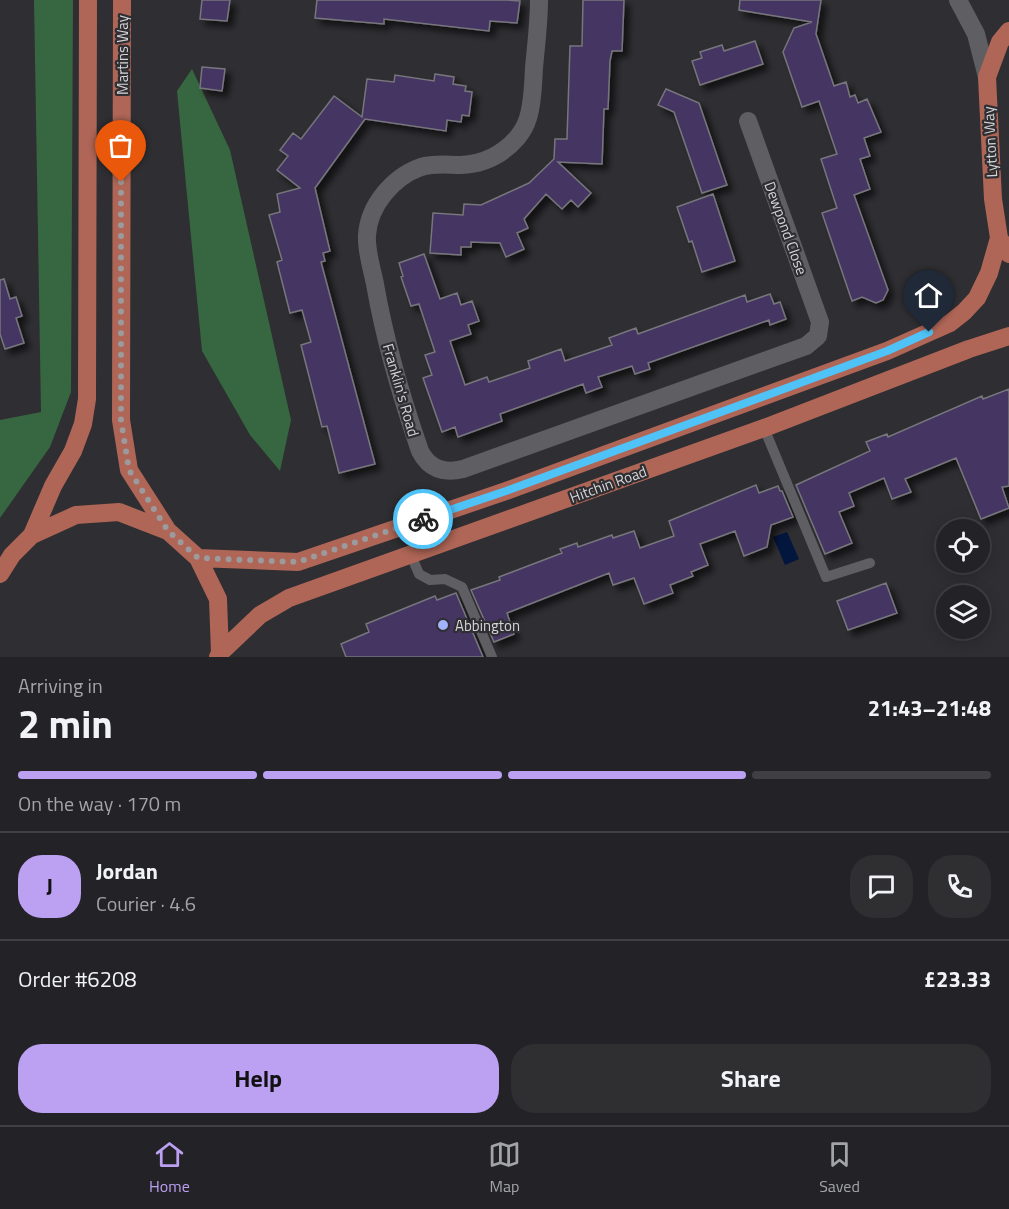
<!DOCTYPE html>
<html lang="en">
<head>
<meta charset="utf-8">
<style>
	:root { --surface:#232226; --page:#2f2f32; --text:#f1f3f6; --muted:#a3a4a7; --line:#403f43; --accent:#bca0f2 }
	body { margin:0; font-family:"Titillium Web",sans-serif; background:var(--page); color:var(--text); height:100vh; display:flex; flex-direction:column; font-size:22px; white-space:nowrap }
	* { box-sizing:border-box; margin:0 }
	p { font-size:20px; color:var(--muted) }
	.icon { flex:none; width:33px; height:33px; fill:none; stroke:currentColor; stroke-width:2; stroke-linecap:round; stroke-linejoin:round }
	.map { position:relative; height:657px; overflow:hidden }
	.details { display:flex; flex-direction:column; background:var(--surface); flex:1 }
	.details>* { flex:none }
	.controls { position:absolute; left:936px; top:519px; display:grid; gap:12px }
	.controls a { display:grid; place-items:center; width:54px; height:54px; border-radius:50%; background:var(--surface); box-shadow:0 3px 15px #0003,0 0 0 2px var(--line); font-size:30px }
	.pin { position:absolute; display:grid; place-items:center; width:51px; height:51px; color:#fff; margin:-62px -26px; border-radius:50% 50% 50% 0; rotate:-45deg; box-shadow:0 0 6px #0007 }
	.pin .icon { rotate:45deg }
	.courier { position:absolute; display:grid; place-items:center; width:60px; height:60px; margin:-30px; border:4px solid #4fc3f7; border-radius:50%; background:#fff; color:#222; box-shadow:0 2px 8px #0007 }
	.head em { font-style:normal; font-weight:700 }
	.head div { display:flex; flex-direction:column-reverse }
	.head { display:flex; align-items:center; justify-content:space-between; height:102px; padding:0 18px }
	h1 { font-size:39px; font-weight:700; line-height:45px }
	.bar { display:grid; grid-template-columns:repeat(4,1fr); gap:9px 6px; align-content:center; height:72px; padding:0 18px }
	.bar i { height:8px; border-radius:4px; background:var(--line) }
	.bar .on { background:var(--accent) }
	.bar p { grid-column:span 4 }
	.line { display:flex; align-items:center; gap:15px; padding:0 18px; border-top:2px solid var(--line) }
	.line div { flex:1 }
	.round { display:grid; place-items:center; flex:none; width:63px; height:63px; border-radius:24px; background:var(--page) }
	.button { display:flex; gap:12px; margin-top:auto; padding:12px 18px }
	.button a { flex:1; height:69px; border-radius:24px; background:var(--accent); color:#111; font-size:24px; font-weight:700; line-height:69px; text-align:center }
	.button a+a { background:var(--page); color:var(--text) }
	.dock { display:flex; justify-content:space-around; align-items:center; height:84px; border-top:2px solid var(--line); background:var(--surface); font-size:16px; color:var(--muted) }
	.dock a { display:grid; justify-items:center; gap:3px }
	.dock .on { color:var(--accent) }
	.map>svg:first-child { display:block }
	.forest { fill:#366741 }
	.water { fill:#02163e }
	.building { fill:#443464; stroke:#77767b; stroke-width:1.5; filter:url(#shadow) }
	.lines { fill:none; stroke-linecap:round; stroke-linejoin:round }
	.service { stroke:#5f5e63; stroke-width:10 }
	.minor { stroke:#5f5e63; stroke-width:18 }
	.secondary { stroke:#5f5e63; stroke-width:18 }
	.primary { stroke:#af6656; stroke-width:18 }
	.done { stroke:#9b9a9d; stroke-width:6; stroke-dasharray:0 10.8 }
	.route { stroke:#4fc3f7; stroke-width:8 }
	.poi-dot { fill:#a2b2fd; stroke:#2f2e32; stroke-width:2 }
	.labels { text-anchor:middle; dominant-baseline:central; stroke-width:4.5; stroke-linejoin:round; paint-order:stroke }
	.street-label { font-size:15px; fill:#d5d4d7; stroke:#2f2e32 }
	.poi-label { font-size:15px; fill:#d5d4d7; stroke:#2f2e32; text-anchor:start }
</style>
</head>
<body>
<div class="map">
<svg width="1009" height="657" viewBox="0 0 1009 657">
	<defs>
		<filter id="shadow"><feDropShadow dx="5.5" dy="5.5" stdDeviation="3" flood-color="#0009"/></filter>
	</defs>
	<rect width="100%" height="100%" fill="#2f2e32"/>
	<path class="forest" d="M34 0H73L71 392 50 447 0 518V420L41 412Z
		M192 69 230 150 291 420 280 471 250 435 202 351 177 91Z"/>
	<path class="water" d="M787 532 799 559 785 565 773 537Z"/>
	<path class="building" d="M202 0H230L227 21 200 19Z
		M317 0H507L520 1 517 23 490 21 489 31 384 19V24L315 18Z
		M583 0H624L622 51H612L610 61 608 109H604L602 164 558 162 591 193 578 207 571 200 562 209 546 194 524 219 528 228 517 233 524 249 506 257 500 243 471 242V247H461V255L430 253 433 213 463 215 464 204 481 205 529 183 554 159 555 139H567L570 46H582Z
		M740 0H821L816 34 834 86 846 82 850 97 855 95 858 103 867 99 881 132 864 138 870 156 860 159 870 189 854 195 888 290 883 300 876 303 862 297 852 301 822 213 837 208 821 159 837 154 819 101 802 107 783 52 794 28 812 22 739 10Z
		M755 41 763 64 700 85 692 61 702 58 700 52 722 45 724 51Z
		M202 67 225 69 222 91 200 88Z
		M435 74 454 77 453 84 466 86 465 91 472 92 469 116 462 115 461 122 447 120 446 131 365 119 315 188 330 251 323 253 325 261 321 262 375 464 339 473 327 426 322 427 301 345 311 342 302 310 290 313 277 262 282 260 269 215 280 212 277 194 300 188 277 170 288 156 280 150 293 133 301 139 334 96 362 117 367 79 394 82 395 75 434 81Z
		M666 89 699 103 727 185 702 193 674 112 658 105Z
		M713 194 735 261 702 272 692 241 689 242 677 207Z
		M424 254 440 299 457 293 461 305 472 301 479 321 468 325 471 334 450 341 465 385 487 377 489 382 530 368 528 361 561 349 565 361 612 345 609 338 636 328 638 334 745 295 747 302 770 294 774 304 780 302 786 319 770 325 769 320 648 363 650 369 635 374 632 366 598 377 602 387 586 393 583 384 500 414 502 421 458 437 455 427 442 432 423 378 432 375 425 355 435 352 419 304 411 306 401 277 403 276 399 263Z
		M4 279 10 299 16 297 22 316 16 318 24 343 5 349 0 334V280Z
		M1009 389V486L1002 487 1009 508 981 519 956 458 905 479 911 492 892 499 884 478 849 493 854 506 839 512 852 543 825 554 796 485 870 451 866 442 887 434 888 437 982 396 983 399Z
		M756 485 759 493 778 486 780 491H782L793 517 771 525 767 547 744 556 735 531 700 544 708 565 691 572 693 576 670 585 673 593 644 604 634 578 613 585 609 573 507 613 514 634 494 642 471 590 500 580 499 577 562 553 560 549 577 543 578 547 612 535 613 538 634 531 640 548 674 536 669 521Z
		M886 583 897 613 848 630 837 601Z
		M456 593 483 657H346L341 644 369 632 366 624 435 596 437 600Z"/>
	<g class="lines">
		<path class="service" d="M764 428 826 577 870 563
			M411 555 419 574 430 580 445 579 462 587 492 657"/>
		<path class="minor" d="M539 0C539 23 536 45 534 68 533 84 533 102 528 118 526 125 522 132 517 138 503 154 484 164 461 165 447 165 435 163 421 167 393 177 369 205 367 235 366 251 372 269 375 284 385 342 401 396 420 451 429 469 444 474 463 469L806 346 818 336 820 322 748 121"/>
		<path class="secondary" d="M958 0 976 34 987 77"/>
		<path class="primary" d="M122 0 121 420 129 470 168 531
			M1009 31 1000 42 987 77 993 199 999 238 1009 254
			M32 535 53 486 73 451 83 424 87 399 88 0
			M198 558 298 562 506 491 887 351 950 323 964 312 977 298 989 273 999 238
			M0 574 12 555 32 535 76 515 119 512 168 531 198 558 218 599 220 653 218 657
			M220 653 260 615 289 598 764 428 969 349 1009 336"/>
	</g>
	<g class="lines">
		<path class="done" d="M121 182V420L129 470 168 531 198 558 298 562 423 519"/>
		<path class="route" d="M423 519 506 491 887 351 929 332"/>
	</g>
	<circle class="poi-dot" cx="443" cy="625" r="6"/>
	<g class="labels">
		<g class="street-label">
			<text transform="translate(122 55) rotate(-90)">Martins Way</text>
			<text transform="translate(990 142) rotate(-93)">Lytton Way</text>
			<text transform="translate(786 228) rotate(70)">Dewpond Close</text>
			<text transform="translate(401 390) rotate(74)">Franklin's Road</text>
			<text transform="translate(608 484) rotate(-20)">Hitchin Road</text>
		</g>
		<g class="poi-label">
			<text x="455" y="625">Abbington</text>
		</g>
	</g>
</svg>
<div class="controls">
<a><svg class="icon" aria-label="locate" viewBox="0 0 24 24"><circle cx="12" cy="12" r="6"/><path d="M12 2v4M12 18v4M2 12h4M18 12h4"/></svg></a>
<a><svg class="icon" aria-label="layers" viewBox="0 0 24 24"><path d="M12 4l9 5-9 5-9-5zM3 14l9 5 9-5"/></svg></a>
</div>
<div class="pin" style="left:121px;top:182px;background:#ea580c"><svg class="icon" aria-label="bag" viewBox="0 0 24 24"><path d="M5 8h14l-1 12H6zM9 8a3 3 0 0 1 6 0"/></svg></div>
<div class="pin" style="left:929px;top:332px;background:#1f2937"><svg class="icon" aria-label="home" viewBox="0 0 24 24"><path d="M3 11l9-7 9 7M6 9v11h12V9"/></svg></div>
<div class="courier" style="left:423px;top:519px"><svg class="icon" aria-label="bike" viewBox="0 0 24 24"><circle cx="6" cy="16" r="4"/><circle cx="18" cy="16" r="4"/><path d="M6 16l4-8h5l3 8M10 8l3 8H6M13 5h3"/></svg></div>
</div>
<section class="details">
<div class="head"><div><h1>2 min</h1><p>Arriving in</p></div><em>21:43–21:48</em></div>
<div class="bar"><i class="on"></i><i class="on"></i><i class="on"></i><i></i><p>On the way · 170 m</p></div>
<div class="line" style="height:108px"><b class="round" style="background:var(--accent);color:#111">J</b><div><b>Jordan</b><p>Courier · 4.6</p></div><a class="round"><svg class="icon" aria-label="chat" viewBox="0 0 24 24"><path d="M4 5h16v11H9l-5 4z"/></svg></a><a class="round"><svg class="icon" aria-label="phone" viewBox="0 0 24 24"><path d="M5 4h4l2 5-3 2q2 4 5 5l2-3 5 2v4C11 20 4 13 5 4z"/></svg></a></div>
<div class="line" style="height:78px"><div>Order #6208</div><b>£23.33</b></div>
<div class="button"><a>Help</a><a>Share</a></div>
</section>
<nav class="dock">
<a class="on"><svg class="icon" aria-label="home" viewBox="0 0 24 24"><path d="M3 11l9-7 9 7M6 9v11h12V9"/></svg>Home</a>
<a><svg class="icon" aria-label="map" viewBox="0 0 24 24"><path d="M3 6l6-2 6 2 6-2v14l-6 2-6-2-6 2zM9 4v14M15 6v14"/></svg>Map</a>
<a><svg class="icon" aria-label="saved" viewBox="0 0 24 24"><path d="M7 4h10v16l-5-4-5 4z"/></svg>Saved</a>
</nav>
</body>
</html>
